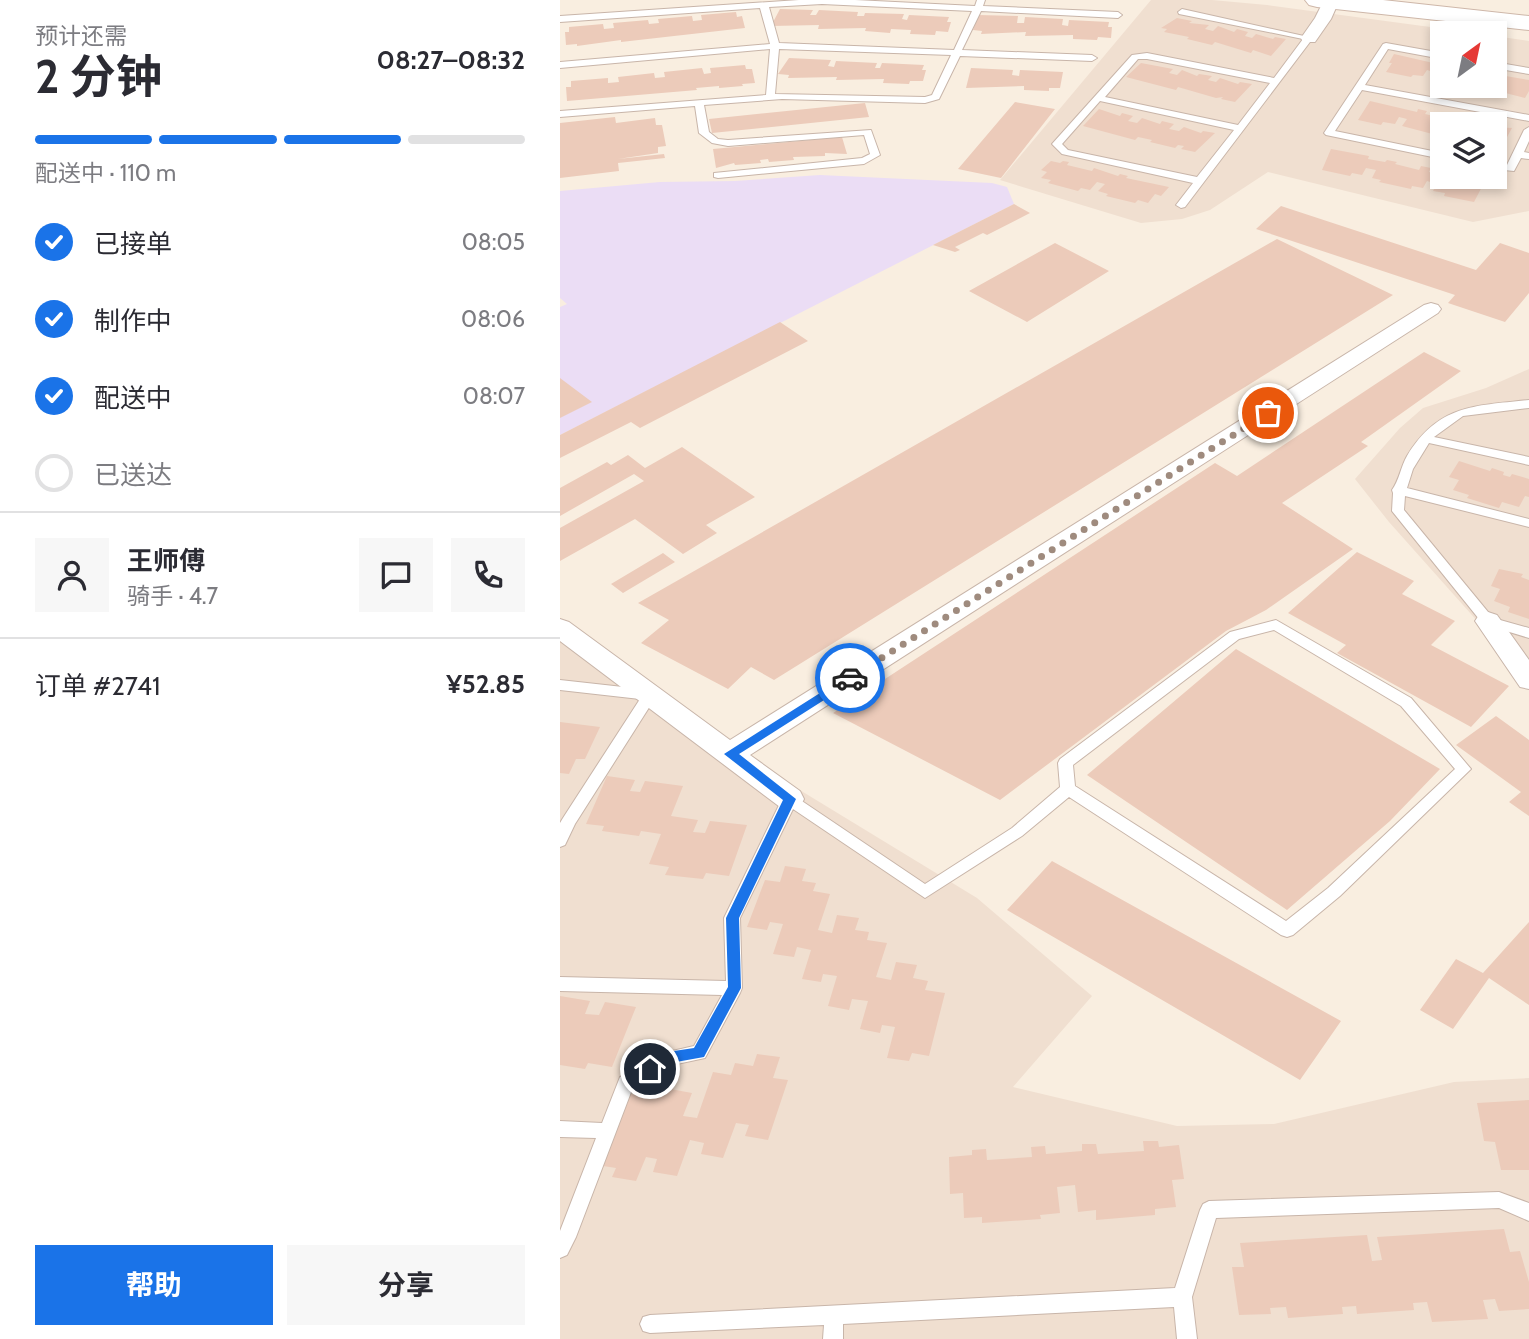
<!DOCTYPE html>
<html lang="zh">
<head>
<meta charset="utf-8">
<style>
	:root { --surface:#fff; --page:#f7f7f7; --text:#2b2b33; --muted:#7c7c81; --line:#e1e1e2; --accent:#1a73e8 }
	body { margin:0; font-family:Cabin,"Noto Sans SC",sans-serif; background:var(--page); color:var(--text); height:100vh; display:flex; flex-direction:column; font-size:26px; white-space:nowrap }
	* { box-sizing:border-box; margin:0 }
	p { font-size:23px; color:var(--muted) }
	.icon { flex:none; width:38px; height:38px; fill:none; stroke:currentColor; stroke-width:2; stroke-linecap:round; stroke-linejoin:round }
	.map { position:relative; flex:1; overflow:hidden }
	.sheet { display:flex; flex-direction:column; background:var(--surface); width:560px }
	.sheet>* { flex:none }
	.needle { width:46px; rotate:33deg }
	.fabs { position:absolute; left:870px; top:21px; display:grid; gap:14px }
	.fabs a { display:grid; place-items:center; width:77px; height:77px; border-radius:0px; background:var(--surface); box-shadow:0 4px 10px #0003; font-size:35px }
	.pin { position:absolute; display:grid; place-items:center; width:60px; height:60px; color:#fff; margin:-30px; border:4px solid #fff; border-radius:50%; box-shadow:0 2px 7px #0007 }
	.courier { position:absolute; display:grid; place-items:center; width:70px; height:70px; margin:-35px; border:5px solid #1a73e8; border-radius:50%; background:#fff; color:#222; box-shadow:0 2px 9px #0007 }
	.summary em { font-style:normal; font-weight:700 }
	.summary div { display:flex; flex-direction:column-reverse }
	.summary { display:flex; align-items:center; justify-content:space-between; height:119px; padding:0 35px }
	h1 { font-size:46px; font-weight:700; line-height:52px }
	.bar { display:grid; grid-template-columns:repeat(4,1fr); gap:10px 7px; align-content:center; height:84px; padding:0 35px }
	.bar i { height:9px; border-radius:5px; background:var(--line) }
	.bar .current { background:var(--accent) }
	.bar p { grid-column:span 4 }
	.line { display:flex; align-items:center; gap:18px; padding:0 35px; border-top:2px solid var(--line) }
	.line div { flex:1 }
	.round { display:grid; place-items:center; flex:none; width:74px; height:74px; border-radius:0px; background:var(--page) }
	ol { padding:0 35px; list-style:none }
	li { display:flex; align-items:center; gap:21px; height:77px }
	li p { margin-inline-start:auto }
	li .icon { padding:7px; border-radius:50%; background:var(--accent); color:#fff; stroke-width:4 }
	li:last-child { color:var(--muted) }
	li i { width:38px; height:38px; border:4px solid var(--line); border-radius:50% }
	.action { display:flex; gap:14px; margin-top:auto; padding:14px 35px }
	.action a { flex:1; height:80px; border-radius:0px; background:var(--accent); color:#fff; font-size:28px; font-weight:700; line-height:80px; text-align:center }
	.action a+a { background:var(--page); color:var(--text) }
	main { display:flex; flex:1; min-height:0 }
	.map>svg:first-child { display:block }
	.residential { fill:#f0dfd0; fill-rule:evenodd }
	.education { fill:#ebddf5 }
	.building { fill:#eccbba }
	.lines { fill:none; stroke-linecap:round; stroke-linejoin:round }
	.lane-casing { stroke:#c8b5a9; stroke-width:2 }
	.street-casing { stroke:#c8b5a9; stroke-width:2 }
	.secondary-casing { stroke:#ceb7a9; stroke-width:2 }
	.lane { fill:#fff; fill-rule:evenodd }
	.street { fill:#fff; fill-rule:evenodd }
	.secondary { fill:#fff; fill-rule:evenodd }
	.route { fill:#1a73e8 }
	.done { stroke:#9f8b7e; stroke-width:7; stroke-dasharray:0 12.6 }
</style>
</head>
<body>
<main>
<section class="sheet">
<div class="summary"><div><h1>2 分钟</h1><p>预计还需</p></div><em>08:27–08:32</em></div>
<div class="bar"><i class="current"></i><i class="current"></i><i class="current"></i><i></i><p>配送中 · 110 m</p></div>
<ol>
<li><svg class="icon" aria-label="check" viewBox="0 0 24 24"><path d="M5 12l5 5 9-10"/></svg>已接单<p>08:05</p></li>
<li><svg class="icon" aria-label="check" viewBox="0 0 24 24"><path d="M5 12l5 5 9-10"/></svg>制作中<p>08:06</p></li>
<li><svg class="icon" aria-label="check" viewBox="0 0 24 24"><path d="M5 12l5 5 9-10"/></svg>配送中<p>08:07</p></li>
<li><i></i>已送达</li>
</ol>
<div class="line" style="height:126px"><a class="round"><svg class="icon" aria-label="person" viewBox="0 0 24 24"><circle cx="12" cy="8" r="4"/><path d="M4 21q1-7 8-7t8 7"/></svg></a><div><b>王师傅</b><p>骑手 · 4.7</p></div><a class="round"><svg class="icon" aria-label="chat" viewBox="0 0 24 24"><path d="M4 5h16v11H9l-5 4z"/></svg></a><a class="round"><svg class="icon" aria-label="phone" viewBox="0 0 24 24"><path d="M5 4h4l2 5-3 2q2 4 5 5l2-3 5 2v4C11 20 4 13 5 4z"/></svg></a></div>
<div class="line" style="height:91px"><div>订单 #2741</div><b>¥52.85</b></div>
<div class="action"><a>帮助</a><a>分享</a></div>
</section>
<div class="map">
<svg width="969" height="1339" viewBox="0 0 969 1339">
	<rect width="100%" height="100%" fill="#f9eee0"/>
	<path class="residential" d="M591 0H652L707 5 915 33H882V86H934L935 36 969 41V211L913 222 708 172 650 210 622 219 581 223 440 180ZM882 124H934V177H882Z
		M969 369V679L829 522 795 479 840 428 863 408 926 388Z
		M0 631 225 781 417 898 532 996 453 1087 617 1126 714 1124 894 1082 969 1078V1339H0Z"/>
	<path class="education" d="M260 175 432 183 447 187 454 204 0 435V307L7 304 0 298V191L100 182 175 181Z"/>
	<path class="building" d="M220 9 253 10 250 15H256L259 10 298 12 297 16H304L305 13 344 14 342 19 347 20 349 15 389 17 387 22H391L388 32 376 31 375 35 350 34 351 30 331 29 330 33 305 31 306 28 258 29 259 25 211 26Z
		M176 12 177 17 182 16 185 28 61 42V40L17 46V44L6 45 5 32H9V27L43 24 44 29 54 28 53 23 88 20 89 24 99 23 98 19 132 16 133 21 142 20 141 15Z
		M418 15 458 16 457 23H464L465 17 503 19 502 25 508 26 509 20 549 22 548 27H552L551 38 538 37 537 40 513 39V35L465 36 466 32 421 34 422 31 413 30Z
		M617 18 632 21 629 23 649 25 645 29 653 31 658 26 674 32 677 29 688 32 685 36 692 38 696 34 713 39 715 37 726 39 711 56 693 50 691 53 655 42 652 45 627 39 629 37 604 32 607 29 601 28Z
		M834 54 882 65V81L872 79 876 73 867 70 863 76 853 75 851 77 826 72 832 63H829Z
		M229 58 271 60 268 66 274 67 276 61 317 63 315 68H320L322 63 364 65 362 70H366L363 81H350L349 84 323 83 324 79 276 80 277 77 228 78 229 75 218 74Z
		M581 63 613 69 609 73 617 75 622 70 637 76 639 74 652 76 648 80 656 82 660 78 678 84 680 82 692 84 675 102 661 99 663 97 656 98 618 87 616 90 566 77Z
		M185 65 186 69H192L195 83 182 84 183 86 159 88V86L136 88 137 90 7 101 6 87H11V81L48 78V83L59 82 58 77 94 73 95 78 105 77 104 72 142 68 144 74 151 73 150 68Z
		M411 68 453 70 452 75 459 76 460 70 503 72 500 88H489V91L464 90V86L406 88Z
		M934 74 969 80V91L965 98 930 89 934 86Z
		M810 101 857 112 858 109 867 111 865 114 887 119 889 115 898 117 897 119 915 124 917 121 924 122 922 124H882L880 136 842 126 847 119 839 117 835 124 823 122 821 125 798 120Z
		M455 102 495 109 441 178 398 169Z
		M305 103 309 117 152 133 149 119Z
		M539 109 560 116 562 113 573 116 568 121 577 123 582 118 600 124 602 121 614 124 609 129 619 131 624 127 641 133 643 131 655 133 635 152 621 149 624 146 618 145 615 148 590 142 592 140 578 137 575 140 523 126Z
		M55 117 56 123 95 118 96 125H102L106 146 98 147V153L58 159 104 154 105 158 58 163 59 171 0 178V123Z
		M934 127 952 128 941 148 934 147Z
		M282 137 287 154 265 153V156L233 157 234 160 209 162 208 159 200 160 201 163 175 165 174 163 156 168 153 149Z
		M771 149 809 156 808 159 825 162 827 160 837 162 835 164 859 170 861 166 871 168 869 172 882 174V177L925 181 914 202 884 196 885 193 873 191 877 184 867 181 863 188 852 186 851 189 819 182 821 180 812 178 816 170 806 168 802 175 792 173 790 176 762 170Z
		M491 161 500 163 503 161 509 162 507 165 532 171 534 168 558 176 560 174 568 176 566 178 609 187 601 196 595 194 588 203 578 200 575 203 546 196 548 194 538 191 545 184 537 182 530 190 521 188 518 191 488 183 491 180 481 178 487 172 481 170Z
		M454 204 470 213 427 235 423 233 395 247 400 250 395 252 373 245Z
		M721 206 916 270 940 243 969 253V293L945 322 888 303 895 295 696 229Z
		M717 239 833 295 214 680 191 667 168 689 81 643 109 620 78 603Z
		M495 243 549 271 467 322 409 291Z
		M220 322 248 341 80 428 71 422 0 458V435Z
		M864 352 901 371 801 442 808 446 722 503 793 549 706 610 666 631 440 800 273 713 655 463 677 476Z
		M0 378 32 402 0 418Z
		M122 447 195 497 146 525 157 533 123 554 75 519 0 561V528L84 481 74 474 0 516V488L47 462 51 465 68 455 85 468Z
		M899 461 930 471 932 468 944 472 943 475 950 477 952 474 969 479V497L965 496 959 507 942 502 939 508 907 498 909 495 893 490 899 480 889 477Z
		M797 552 854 581 842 594 895 621 871 645 949 686 911 727 777 653 786 645 728 613Z
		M103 553 115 562 63 593 51 584Z
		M939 569 963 574 961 577 969 580V619L948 612 950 607 934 601 940 589 931 586Z
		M676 649 880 769 830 821 727 910 527 775Z
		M936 716 969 740V816L949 802 961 792 896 745Z
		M0 722 40 727 25 759H16L9 774 0 773Z
		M47 776 75 780 70 791 80 792 85 781 123 786 111 816 138 820 133 832 145 833 150 821 187 825 169 876 146 873 143 879 105 875 109 867 89 864 101 834 81 831 79 836 42 831 44 826 26 824Z
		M492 861 781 1021 740 1080 447 910Z
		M225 866 246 869 242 881 256 883 253 891 270 894 258 930 272 933 277 915 299 918 295 930 309 932 307 940 327 943 316 977 331 980 336 962 357 965 353 978 368 981 365 990 385 993 369 1056 352 1053 349 1061 327 1058 335 1027 322 1025 320 1033 300 1029 308 1001 292 999 289 1010 268 1006 277 976 263 974 261 982 242 979 251 950 237 947 234 957 213 954 223 924 210 922 207 930 187 927 205 880 220 882Z
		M969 922V1005L929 978 893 1029 860 1010 896 959 923 973Z
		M0 996 30 1001 25 1014 39 1015 45 1002 76 1007 52 1067 28 1063 25 1069 0 1065Z
		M197 1054 220 1057 213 1078 228 1080 208 1140 185 1136 189 1125 176 1123 163 1158 141 1154 144 1143 130 1140 117 1176 93 1172 97 1159 86 1157 76 1181 52 1177 56 1168 43 1166 71 1094 90 1098 94 1086 132 1093 123 1116 137 1118 153 1072 171 1075 175 1063 193 1066Z
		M969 1100V1170H941L935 1142 924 1141 917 1103Z
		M583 1141H598L599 1147 619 1145 624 1179 612 1180 616 1207 595 1209V1215L536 1220V1210L518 1212 515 1185 497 1187 500 1213 480 1215 481 1219 422 1223V1217L404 1218 403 1193 390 1194 389 1157 412 1155V1150L426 1149 427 1160 472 1157 471 1147 485 1146 486 1154 522 1151V1144H536L538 1154 584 1151Z
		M944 1229 950 1252 960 1251 969 1282V1309L939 1311 935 1299 923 1300 928 1319 872 1322 867 1302 853 1303 854 1310 797 1314 796 1306 782 1307 783 1314 728 1318 726 1307 710 1308 711 1314 679 1315 672 1267H684L680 1243 807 1235 812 1261 822 1260 817 1237Z"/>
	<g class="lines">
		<g class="lane-casing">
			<path id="lane" d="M239 0H295L415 6 417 0H425L423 6 558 12 562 15 558 18 421 11 402 50 532 55 537 58 532 61 400 56 379 99 365 103 222 99 144 105 149 132 158 139 168 140 311 130 320 155 304 164 158 178 154 177V173L302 158 310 154 304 135 168 146 152 143 139 133 135 106 0 117V111L206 95 210 49 0 68V62L210 44 200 8 0 22V16ZM262 4 412 11 394 50 219 43 209 7ZM219 49 391 55 372 95 365 97 215 94Z
				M622 9 753 38 625 207 621 208 616 205 633 183 502 154 492 144 572 55 587 53 714 78 743 39 619 14 618 12ZM578 59H587L710 83 678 125 545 97ZM540 101 674 130 637 177 508 150 502 144Z
				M826 43 882 53V59L828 49 805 85 969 115V121L802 90 775 131 882 153V159L766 135 764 133 823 44Z
				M934 62 969 68V74L934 68Z
				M969 127V141L964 152 969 153V159L961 158 954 171 934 169V163L947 165 964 130Z
				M969 400V408L903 416 874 437 969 457V465L869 443 853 469 847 488 969 519V527L845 496 844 510 933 618 969 628V638L923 624 832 511 833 493 832 490C839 481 841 466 847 456 879 404 915 406 969 400Z
				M716 620 851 698 911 769 780 896 733 935 727 937 721 935 509 797 462 836 365 898 233 809 180 918 182 988 180 993 145 1058 117 1064 73 1087 16 1237 7 1255 0 1258V1231L36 1138 0 1137V1121L42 1123 60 1077 108 1052 134 1046 162 995 0 991V977L166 981 164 918 222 799 225 795 230 793 365 884 452 828 500 787 498 763 500 759 670 632ZM714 630 841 706 895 769 768 888 726 921 515 786 513 765 679 639Z
				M0 680 90 690 97 695 15 824 5 845 0 847V823L3 818 80 699 0 690Z
				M939 1192 969 1203V1221L939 1208 656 1218 632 1297 637 1339H617L614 1307 283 1324V1339H263L264 1325 90 1333 83 1331 80 1324 83 1317 90 1315 615 1288 640 1210 643 1204 649 1201Z"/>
		</g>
		<g class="street-casing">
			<path id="street" d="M764 0 779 1 771 19 755 42H743L741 38 755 18Z
				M871 303 878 305 881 309 878 313 190 755 240 791 244 799 240 807 230 810 220 807 0 641V619L9 622 170 740 864 305Z
				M928 612 937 615 969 660V689L960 687 915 621 919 615Z"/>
		</g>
		<g class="secondary-casing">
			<path id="secondary" d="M745 0H823L969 16V30L757 7 749 5Z"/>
		</g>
		<use href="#lane" class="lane"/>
		<use href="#street" class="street"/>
		<use href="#secondary" class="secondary"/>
	</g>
	<path class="route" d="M290 674 294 675V681L179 754 236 799 179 918 181 988 144 1057 116 1062 90 1075 85 1073V1065L114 1051 134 1048 168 987 166 918 223 800 164 754Z"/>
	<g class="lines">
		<path class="done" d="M290 678 708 413"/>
	</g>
</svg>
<div class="fabs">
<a><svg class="needle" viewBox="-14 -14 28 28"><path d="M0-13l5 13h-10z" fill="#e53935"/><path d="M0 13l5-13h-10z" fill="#7c7c81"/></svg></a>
<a><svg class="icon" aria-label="layers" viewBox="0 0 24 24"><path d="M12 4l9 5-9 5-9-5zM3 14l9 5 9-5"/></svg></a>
</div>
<div class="pin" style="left:708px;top:413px;background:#ea580c"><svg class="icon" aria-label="bag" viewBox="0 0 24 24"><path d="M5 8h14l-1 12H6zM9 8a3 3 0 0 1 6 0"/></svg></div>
<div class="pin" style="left:90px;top:1069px;background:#1f2937"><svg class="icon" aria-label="home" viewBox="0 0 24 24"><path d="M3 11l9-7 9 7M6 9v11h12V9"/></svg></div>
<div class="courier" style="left:290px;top:678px"><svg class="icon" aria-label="car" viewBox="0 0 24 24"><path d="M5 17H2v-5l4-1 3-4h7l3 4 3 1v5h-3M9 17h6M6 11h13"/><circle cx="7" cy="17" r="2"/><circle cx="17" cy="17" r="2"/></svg></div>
</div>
</main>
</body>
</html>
